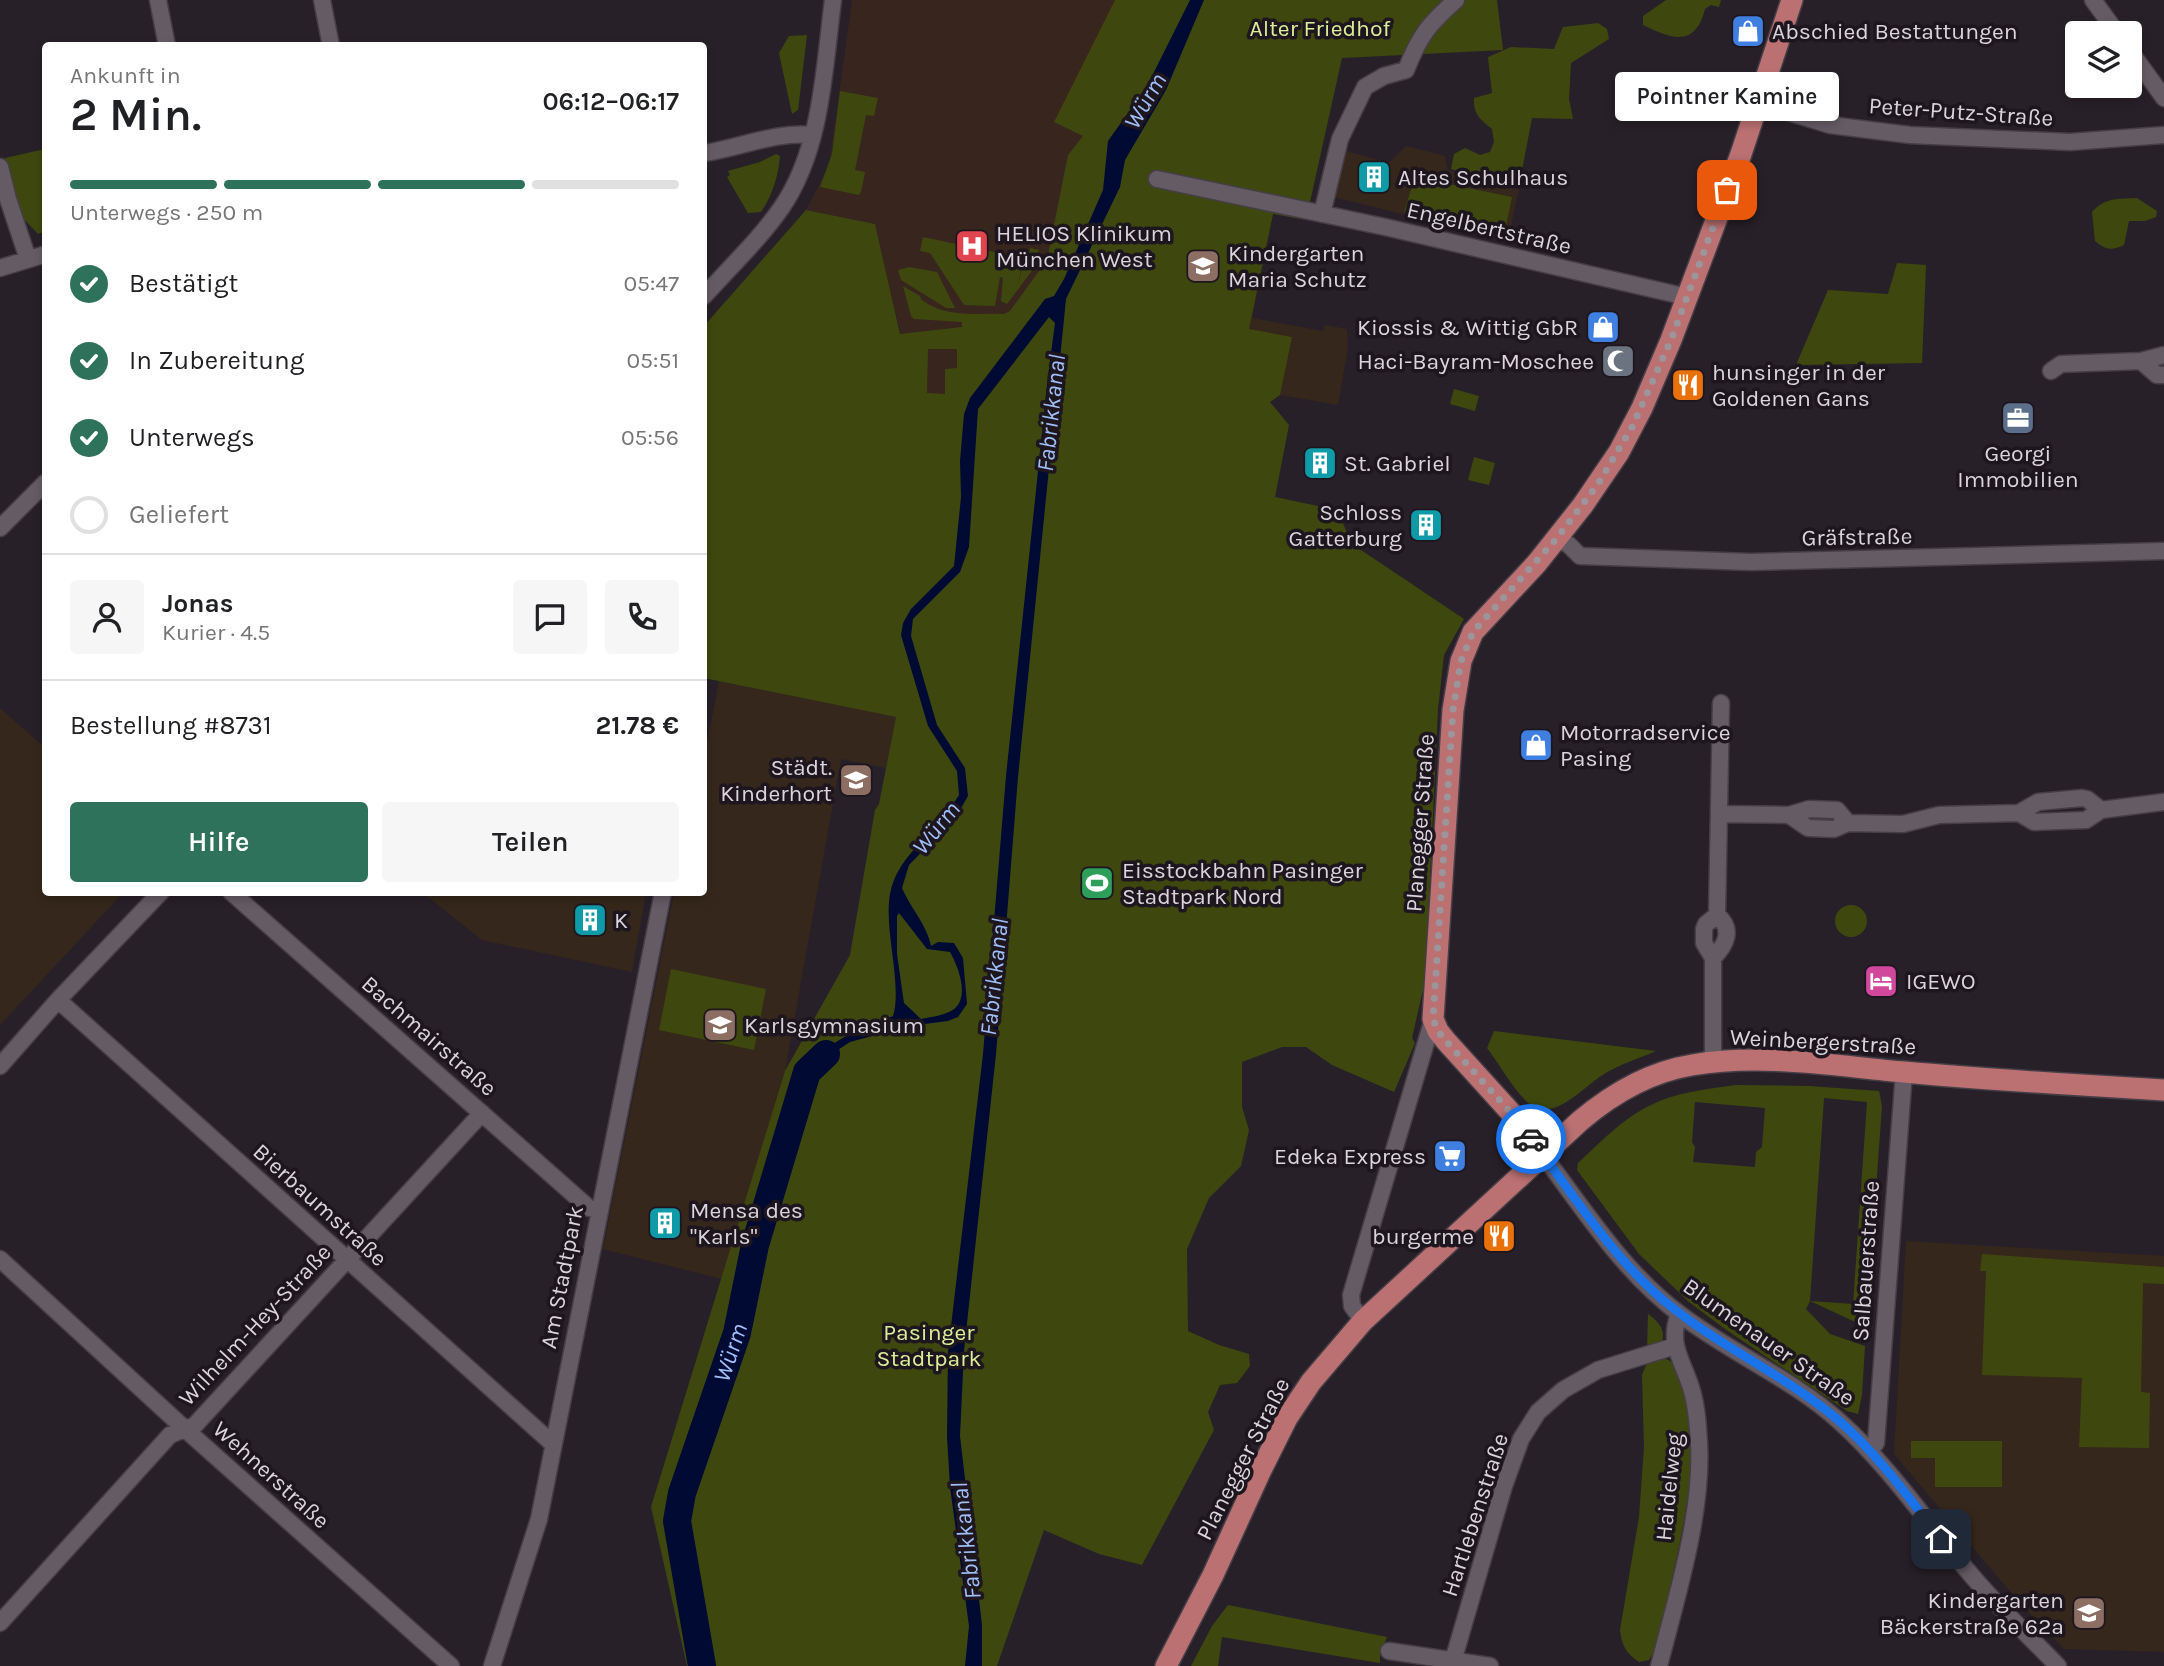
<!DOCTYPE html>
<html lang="de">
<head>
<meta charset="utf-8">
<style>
	:root { --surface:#fff; --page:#f6f6f6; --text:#202124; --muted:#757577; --line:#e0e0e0; --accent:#2f725c }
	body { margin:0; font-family:Karla,sans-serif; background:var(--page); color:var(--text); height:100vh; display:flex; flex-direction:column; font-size:26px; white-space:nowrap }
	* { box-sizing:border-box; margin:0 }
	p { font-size:23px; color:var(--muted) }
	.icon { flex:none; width:38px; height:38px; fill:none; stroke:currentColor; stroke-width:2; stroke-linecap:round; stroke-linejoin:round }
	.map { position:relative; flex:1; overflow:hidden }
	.details { position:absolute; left:42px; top:42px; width:665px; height:854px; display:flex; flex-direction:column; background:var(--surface); border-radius:7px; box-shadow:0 4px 10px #0003 }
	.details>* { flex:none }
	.fabs { position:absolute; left:2065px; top:21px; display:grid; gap:14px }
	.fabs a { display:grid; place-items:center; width:77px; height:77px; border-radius:7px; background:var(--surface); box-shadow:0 4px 10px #0003; font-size:35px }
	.pin { position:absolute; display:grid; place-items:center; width:60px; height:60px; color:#fff; margin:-30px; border-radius:14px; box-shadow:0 4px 10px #0006 }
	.courier { position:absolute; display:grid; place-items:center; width:70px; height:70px; margin:-35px; border:5px solid #1a73e8; border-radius:50%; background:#fff; color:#222; box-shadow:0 2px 9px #0007 }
	.bubble { position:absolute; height:49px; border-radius:7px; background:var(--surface); box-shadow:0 4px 10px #0003; font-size:23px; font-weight:600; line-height:49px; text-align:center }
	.headline em { font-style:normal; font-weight:600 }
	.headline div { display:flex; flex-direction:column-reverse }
	.headline { display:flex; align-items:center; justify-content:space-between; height:119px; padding:0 28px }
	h1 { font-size:46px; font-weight:600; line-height:52px }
	.bar { display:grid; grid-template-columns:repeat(4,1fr); gap:10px 7px; align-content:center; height:84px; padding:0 28px }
	.bar i { height:9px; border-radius:5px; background:var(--line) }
	.bar .active { background:var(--accent) }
	.bar p { grid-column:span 4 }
	.line { display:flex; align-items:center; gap:18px; padding:0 28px; border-top:2px solid var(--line) }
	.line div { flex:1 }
	.round { display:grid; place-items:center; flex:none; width:74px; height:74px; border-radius:7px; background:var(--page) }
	ol { padding:0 28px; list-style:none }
	li { display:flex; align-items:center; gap:21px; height:77px }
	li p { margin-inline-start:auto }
	li .icon { padding:7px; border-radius:50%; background:var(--accent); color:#fff; stroke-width:4 }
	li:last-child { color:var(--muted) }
	li i { width:38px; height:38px; border:4px solid var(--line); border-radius:50% }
	.primary-button { display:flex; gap:14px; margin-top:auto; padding:14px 28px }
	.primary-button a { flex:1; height:80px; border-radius:7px; background:var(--accent); color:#fff; font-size:28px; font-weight:600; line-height:80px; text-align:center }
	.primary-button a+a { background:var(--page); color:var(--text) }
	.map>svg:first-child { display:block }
	.education { fill:#35271b }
	.medical { fill:#37251e }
	.green { fill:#3e480e; fill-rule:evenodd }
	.water { fill:#000a32; fill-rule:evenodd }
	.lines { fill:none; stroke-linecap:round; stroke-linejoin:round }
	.river { stroke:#000a32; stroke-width:28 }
	.minor-casing { stroke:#463e46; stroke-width:19 }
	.major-casing { stroke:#463e46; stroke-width:24 }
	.minor { stroke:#655b65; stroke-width:16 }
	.major { stroke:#bb7172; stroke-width:21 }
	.done { stroke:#9c969c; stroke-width:7; stroke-dasharray:0 12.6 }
	.route { stroke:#1a73e8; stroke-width:9 }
	.labels { text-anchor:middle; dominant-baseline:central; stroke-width:7; stroke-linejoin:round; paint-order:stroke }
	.park-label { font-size:23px; fill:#dbee99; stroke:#1e161e }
	.poi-label { font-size:23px; fill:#dbd5db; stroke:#1e161e; text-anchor:start }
	.street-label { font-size:23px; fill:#dbd5db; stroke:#1e161e }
	.water-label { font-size:24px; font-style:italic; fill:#a0bff8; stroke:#1e161e }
</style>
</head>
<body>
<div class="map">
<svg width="2164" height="1666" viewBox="0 0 2164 1666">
	<rect width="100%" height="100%" fill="#282028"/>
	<path class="education" d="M1406 146 1445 156 1448 170 1519 189 1508 240 1333 197 1346 151 1389 163Z
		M1155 190 1273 214 1252 318 1323 331 1325 325 1347 329 1348 347 1338 405 1280 395 1269 402Z
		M719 681 896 717 886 768 841 759 785 1071 722 1279 603 1249 674 893 704 892V758Z
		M0 708 45 748 46 892 123 893 0 1025Z
		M423 893H646L632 972 482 940Z
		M1906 1241 2164 1256V1652L2064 1649 2019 1602 1894 1454Z"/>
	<path class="medical" d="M852 0H1179L1059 268 928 453 875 224 806 210 829 166Z"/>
	<path class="green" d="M1115 0H1497L1503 50 1342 58 1306 220 1273 214 1249 329 1292 337 1280 395 1270 402 1289 425 1275 497 1337 510 1352 544 1464 619 1444 655 1438 709 1425 981 1412 1038 1415 1043 1394 1092 1332 1065 1306 1047H1282L1242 1062V1107L1249 1130 1241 1166 1209 1198 1187 1249 1188 1331 1219 1345 1249 1354 1250 1366 1237 1383 1220 1385 1208 1412 1214 1430 1142 1565 1099 1554 1044 1530 997 1666H687L651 1507 785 1071 850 955 875 810 879 804 896 717 704 678V326L806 210 875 224 900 334 962 327V322L914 319 911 316 903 286 920 296 921 299C944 318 975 313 1004 314L1010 311 1047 260 1068 155 1083 136 1054 122ZM928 349H957V368L945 369V394L927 393Z
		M1666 0H1721L1719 7 1711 5 1705 9C1695 49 1670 38 1643 25V16Z
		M1598 23 1607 29 1609 39 1571 63 1569 99 1573 119 1532 118 1519 186 1451 169 1454 154 1465 148 1480 155 1490 152 1494 142 1492 129C1480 119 1473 114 1474 98L1492 93 1488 57 1511 47 1554 49 1563 27Z
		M807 35 798 110 792 114 779 53 789 36Z
		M840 91 878 98 874 116 866 115 855 170 865 172 861 192 859 195 820 187 832 154Z
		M45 149V231L38 234 22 217 5 158Z
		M776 154 780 156C778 177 773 194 761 212L748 213 727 177 730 175 728 171 760 162Z
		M1415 177 1512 197 1504 236 1404 212Z
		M2137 198 2157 211 2156 217 2145 221H2129L2124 245C2111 251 2106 250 2095 241L2092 212C2105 197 2119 199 2137 198Z
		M923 237 1023 258 1018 286 1025 255 1029 256 1030 248 1039 250 1037 264 1007 304 1001 301 1003 278 1000 277 995 306 964 305 930 253 920 251Z
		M1897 263 1926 265 1922 363 1796 365 1828 290 1888 294Z
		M909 267 937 272 955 308H946L901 280 898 270Z
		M1454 389 1479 396 1475 411 1450 404Z
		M1474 457 1495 463 1489 485 1468 480Z
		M1835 921a16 16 0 1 1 32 0a16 16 0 1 1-32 0Z
		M671 969 766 989 754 1050 659 1030Z
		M1494 1031 1656 1051C1637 1059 1618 1065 1601 1076 1581 1089 1550 1126 1526 1101 1511 1086 1500 1065 1487 1048Z
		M1736 1085 1809 1086 1879 1091 1882 1106 1866 1327 1810 1301 1806 1309 1830 1334 1865 1346 1862 1395 1858 1414 1847 1411 1725 1329 1689 1302 1639 1254 1577 1170 1578 1163C1600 1143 1623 1118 1651 1105 1676 1092 1708 1089 1736 1085ZM1824 1098 1867 1102 1853 1304 1810 1301ZM1695 1102 1765 1108 1762 1147 1756 1152 1755 1167 1693 1162 1695 1147 1692 1142Z
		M1982 1254 2164 1267V1284L2143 1283 2141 1392 2150 1393 2149 1448 2079 1447 2082 1378 1982 1375 1986 1271H1980Z
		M1648 1314C1659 1322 1668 1332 1660 1345L1647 1351Z
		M1655 1359C1659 1359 1662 1358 1666 1359 1675 1362 1677 1373 1680 1381 1704 1445 1684 1523 1670 1588 1665 1611 1662 1640 1649 1660L1639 1662C1626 1653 1622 1646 1620 1630L1639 1517 1644 1447 1642 1375 1646 1365Z
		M1911 1441H2002V1487H1935V1458H1911Z
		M1228 1605 1387 1637 1380 1655V1663L1222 1637 1218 1666H1191L1212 1626Z"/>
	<path class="water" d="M1190 0H1204L1166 90 1125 160 1120 187 1066 299 1018 777 996 1054 964 1351 960 1436 982 1625V1666H965L969 1626 950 1487 947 1437 948 1352 983 1054 1006 776 1048 376 1055 323 1049 317 978 409 969 547 960 572 913 619 911 636 937 725 965 768 968 796 956 817 909 865 902 888C910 907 927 925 931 946L938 942 954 943 963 958 967 1004 958 1017 948 1021 909 1026 850 1042 821 1061 808 1083 800 1082C817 1042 857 1032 893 1016 902 988 886 935 889 902 892 863 922 844 944 817 950 810 954 802 959 795L957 771 928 726 901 635 903 623 911 609 954 566 961 497 960 461 964 414 970 398 1045 299 1054 296 1064 279 1103 190 1108 141 1147 86ZM899 913 927 949 950 952C959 968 972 1002 949 1012 941 1016 930 1017 921 1019L904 1003 897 954V916Z"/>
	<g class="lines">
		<path class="river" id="s1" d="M702 1666 677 1521 682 1493 737 1333 755 1245 807 1072 826 1054"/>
		<g class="minor-casing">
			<path id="minor" d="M158 0 167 46
				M322 0 331 46
				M2093 0 2117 33
				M2130 51 2164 98
				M1758 103 1830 125 1910 135 2070 142 2164 135
				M704 153C740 148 775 131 813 135
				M0 167 8 199 28 259
				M1157 179 1385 227 1687 297
				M1322 214 1340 139 1365 87 1384 76 1406 70C1420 35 1428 25 1456 0
				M0 268 46 254
				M704 296C730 267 760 239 782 207 822 148 824 69 833 0
				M2164 355 2141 361 2157 375H2164
				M2051 371 2061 364 2141 361
				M0 528 46 482
				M1557 538 1569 545 1580 556 1751 562 2164 551
				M2019 813 2034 822 2086 820 2101 810 2164 802
				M1719 814 1789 815 1809 809 1837 810 1848 823
				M1789 815 1808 828 1834 829 1848 823 1903 824 1939 815 2019 813 2038 802 2082 798 2087 799 2101 810
				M231 892 589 1208 599 1210
				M1713 958C1726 945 1734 929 1717 915L1721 703
				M58 1000 553 1444
				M1713 1063V958L1704 943V929L1706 924 1717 915
				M0 1066 58 1000 161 892
				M1543 1155C1585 1211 1624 1273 1681 1315 1731 1353 1794 1380 1839 1421 1888 1465 1925 1520 1967 1570 1995 1604 2028 1635 2058 1666
				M0 1259 185 1429 451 1666
				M1363 1321 1352 1306 1351 1295 1433 1019
				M1869 1450 1876 1443 1904 1072
				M0 1623 170 1435 195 1425 482 1113
				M1389 1651 1490 1666
				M1453 1661 1504 1486 1521 1439 1538 1412 1563 1390 1598 1370 1675 1346
				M492 1666 539 1519 663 892
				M1659 1666C1676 1599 1703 1513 1699 1444 1698 1426 1697 1408 1692 1391 1684 1362 1667 1345 1679 1314"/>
		</g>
		<g class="major-casing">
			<path id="major" d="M1543 1155 1514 1116 1446 1041 1438 1031 1433 1019 1453 710 1461 661 1473 632 1537 563 1583 505 1619 452 1642 408 1671 340 1741 154 1792 0
				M1166 1666 1213 1575 1261 1470 1287 1418 1311 1382 1363 1321 1580 1121C1613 1093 1649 1072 1692 1065 1762 1053 1835 1066 1904 1072 1991 1080 2077 1085 2164 1090"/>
		</g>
		<use href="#minor" class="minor"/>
		<use href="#major" class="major"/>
	</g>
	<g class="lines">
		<path class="done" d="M1531 1139 1514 1116 1446 1041 1438 1031 1433 1019 1453 710 1461 661 1473 632 1557 538 1598 484 1632 427 1671 340 1727 190"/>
		<path class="route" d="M1531 1139C1571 1191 1606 1248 1654 1292 1710 1343 1780 1371 1837 1419 1877 1453 1909 1498 1941 1539"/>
	</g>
	<defs>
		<g id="shop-square" transform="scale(1.75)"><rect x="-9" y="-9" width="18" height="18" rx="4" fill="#3f7fe0" stroke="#1e161e"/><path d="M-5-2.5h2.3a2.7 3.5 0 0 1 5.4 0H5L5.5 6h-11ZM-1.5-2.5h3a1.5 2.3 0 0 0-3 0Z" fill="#fff"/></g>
		<g id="building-square" transform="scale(1.75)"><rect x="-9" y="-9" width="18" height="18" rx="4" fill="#0f9aa8" stroke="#1e161e"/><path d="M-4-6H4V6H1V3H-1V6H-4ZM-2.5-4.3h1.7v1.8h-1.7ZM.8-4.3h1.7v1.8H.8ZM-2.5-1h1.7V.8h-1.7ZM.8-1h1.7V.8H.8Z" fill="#fff"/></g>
		<g id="hospital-square" transform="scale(1.75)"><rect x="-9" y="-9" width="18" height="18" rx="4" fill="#e0444e" stroke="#1e161e"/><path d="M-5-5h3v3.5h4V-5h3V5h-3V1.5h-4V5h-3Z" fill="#fff"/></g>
		<g id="school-square" transform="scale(1.75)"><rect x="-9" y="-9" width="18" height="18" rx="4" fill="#8d6e63" stroke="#1e161e"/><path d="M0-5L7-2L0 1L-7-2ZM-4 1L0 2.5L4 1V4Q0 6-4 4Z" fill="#fff"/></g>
		<g id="mosque-square" transform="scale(1.75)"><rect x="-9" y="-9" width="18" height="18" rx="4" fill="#6b7280" stroke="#1e161e"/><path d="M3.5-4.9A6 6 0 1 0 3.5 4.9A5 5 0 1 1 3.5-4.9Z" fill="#fff"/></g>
		<g id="restaurant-square" transform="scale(1.75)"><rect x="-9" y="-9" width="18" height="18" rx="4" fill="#e8710a" stroke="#1e161e"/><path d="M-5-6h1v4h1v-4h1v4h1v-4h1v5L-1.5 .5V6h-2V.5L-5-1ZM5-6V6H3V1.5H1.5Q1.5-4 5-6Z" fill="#fff"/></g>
		<g id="office-square" transform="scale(1.75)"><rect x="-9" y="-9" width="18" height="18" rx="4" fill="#5c6f8a" stroke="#1e161e"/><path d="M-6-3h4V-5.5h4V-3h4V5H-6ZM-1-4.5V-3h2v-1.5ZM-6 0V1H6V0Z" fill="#fff"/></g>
		<g id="stadium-square" transform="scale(1.75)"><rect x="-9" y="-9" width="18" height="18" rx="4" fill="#2e9e5b" stroke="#1e161e"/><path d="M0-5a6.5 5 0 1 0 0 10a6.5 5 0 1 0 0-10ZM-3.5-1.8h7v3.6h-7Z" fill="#fff"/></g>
		<g id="hotel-square" transform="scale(1.75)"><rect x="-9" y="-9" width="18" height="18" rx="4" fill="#d1479c" stroke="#1e161e"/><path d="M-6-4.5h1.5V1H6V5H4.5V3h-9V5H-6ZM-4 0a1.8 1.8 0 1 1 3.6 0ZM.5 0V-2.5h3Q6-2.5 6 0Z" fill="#fff"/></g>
		<g id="supermarket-square" transform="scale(1.75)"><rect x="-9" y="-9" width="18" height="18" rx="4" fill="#3f7fe0" stroke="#1e161e"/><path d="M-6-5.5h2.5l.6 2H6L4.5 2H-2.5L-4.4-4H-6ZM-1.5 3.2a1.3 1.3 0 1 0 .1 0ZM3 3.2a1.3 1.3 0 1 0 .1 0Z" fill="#fff"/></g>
	</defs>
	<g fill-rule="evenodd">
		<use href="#shop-square" x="1748" y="31"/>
		<use href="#building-square" x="1374" y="177"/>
		<use href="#hospital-square" x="972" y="246"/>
		<use href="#school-square" x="1203" y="266"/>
		<use href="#shop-square" x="1603" y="327"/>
		<use href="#mosque-square" x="1618" y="361"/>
		<use href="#restaurant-square" x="1688" y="385"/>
		<use href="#office-square" x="2018" y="418"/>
		<use href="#building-square" x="1320" y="463"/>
		<use href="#building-square" x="1426" y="525"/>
		<use href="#shop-square" x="1536" y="745"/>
		<use href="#school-square" x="856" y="780"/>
		<use href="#stadium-square" x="1097" y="883"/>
		<use href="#building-square" x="590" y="920"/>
		<use href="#hotel-square" x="1881" y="981"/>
		<use href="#school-square" x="720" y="1025"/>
		<use href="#supermarket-square" x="1450" y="1156"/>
		<use href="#building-square" x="665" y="1223"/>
		<use href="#restaurant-square" x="1499" y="1236"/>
		<use href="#school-square" x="2089" y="1613"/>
	</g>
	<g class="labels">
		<g class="park-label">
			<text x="1320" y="28">Alter Friedhof</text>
			<text x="929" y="1332">Pasinger<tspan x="929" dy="26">Stadtpark</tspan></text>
		</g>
		<g class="poi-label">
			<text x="1772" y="31">Abschied Bestattungen</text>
			<text x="1398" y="177">Altes Schulhaus</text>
			<text x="996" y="233">HELIOS Klinikum<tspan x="996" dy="26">München West</tspan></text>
			<text x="1228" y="253">Kindergarten<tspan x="1228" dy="26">Maria Schutz</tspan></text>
			<text x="1578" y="327" text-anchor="end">Kiossis &amp; Wittig GbR</text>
			<text x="1594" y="361" text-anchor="end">Haci-Bayram-Moschee</text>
			<text x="1712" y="372">hunsinger in der<tspan x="1712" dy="26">Goldenen Gans</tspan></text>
			<text x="2018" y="453" text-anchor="middle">Georgi<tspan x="2018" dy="26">Immobilien</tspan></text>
			<text x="1344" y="463">St. Gabriel</text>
			<text x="1402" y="512" text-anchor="end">Schloss<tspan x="1402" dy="26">Gatterburg</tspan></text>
			<text x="1560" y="732">Motorradservice<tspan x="1560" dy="26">Pasing</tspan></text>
			<text x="832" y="767" text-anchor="end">Städt.<tspan x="832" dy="26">Kinderhort</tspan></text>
			<text x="1122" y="870">Eisstockbahn Pasinger<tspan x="1122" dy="26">Stadtpark Nord</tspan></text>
			<text x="614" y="920">K</text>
			<text x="1906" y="981">IGEWO</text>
			<text x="744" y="1025">Karlsgymnasium</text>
			<text x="1426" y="1156" text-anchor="end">Edeka Express</text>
			<text x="690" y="1210">Mensa des<tspan x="690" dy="26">"Karls"</tspan></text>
			<text x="1474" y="1236" text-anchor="end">burgerme</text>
			<text x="2064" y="1600" text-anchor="end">Kindergarten<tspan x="2064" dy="26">Bäckerstraße 62a</tspan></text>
		</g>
		<g class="street-label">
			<text transform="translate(1961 112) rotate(4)">Peter-Putz-Straße</text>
			<text transform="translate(1489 228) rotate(13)">Engelbertstraße</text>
			<text transform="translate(1857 537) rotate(-1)">Gräfstraße</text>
			<text transform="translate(1420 823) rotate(-86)">Planegger Straße</text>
			<text transform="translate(429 1036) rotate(41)">Bachmairstraße</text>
			<text transform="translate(1823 1042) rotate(3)">Weinbergerstraße</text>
			<text transform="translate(320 1205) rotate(42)">Bierbaumstraße</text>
			<text transform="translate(1866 1261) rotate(-86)">Salbauerstraße</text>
			<text transform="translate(562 1277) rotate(-79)">Am Stadtpark</text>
			<text transform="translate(255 1325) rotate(-47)">Wilhelm-Hey-Straße</text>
			<text transform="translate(1769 1342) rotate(35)">Blumenauer Straße</text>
			<text transform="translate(1243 1459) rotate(-63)">Planegger Straße</text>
			<text transform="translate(271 1475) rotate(42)">Wehnerstraße</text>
			<text transform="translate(1669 1487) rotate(-84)">Haidelweg</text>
			<text transform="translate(1475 1515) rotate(-72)">Hartlebenstraße</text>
		</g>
		<g class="water-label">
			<text transform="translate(1145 101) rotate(-60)">Würm</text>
			<text transform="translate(1051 413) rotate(-84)">Fabrikkanal</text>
			<text transform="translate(936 828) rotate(-51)">Würm</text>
			<text transform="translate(994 977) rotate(-84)">Fabrikkanal</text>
			<text stroke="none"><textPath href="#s1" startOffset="324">Würm</textPath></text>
			<text transform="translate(966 1541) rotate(-97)">Fabrikkanal</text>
		</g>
	</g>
</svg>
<div class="fabs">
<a><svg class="icon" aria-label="layers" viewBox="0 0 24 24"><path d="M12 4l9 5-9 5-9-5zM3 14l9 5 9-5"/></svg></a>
</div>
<div class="pin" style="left:1727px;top:190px;background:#ea580c"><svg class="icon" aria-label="bag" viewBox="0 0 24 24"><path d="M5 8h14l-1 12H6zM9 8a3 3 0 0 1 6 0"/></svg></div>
<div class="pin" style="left:1941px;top:1539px;background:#1f2937"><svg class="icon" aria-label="home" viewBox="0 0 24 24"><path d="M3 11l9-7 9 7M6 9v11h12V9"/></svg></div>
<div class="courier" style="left:1531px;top:1139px"><svg class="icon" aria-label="car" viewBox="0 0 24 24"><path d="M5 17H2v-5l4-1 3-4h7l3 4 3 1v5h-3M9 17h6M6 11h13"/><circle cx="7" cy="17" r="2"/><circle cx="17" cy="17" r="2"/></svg></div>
<div class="bubble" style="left:1615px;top:72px;width:224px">Pointner Kamine</div>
<section class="details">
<div class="headline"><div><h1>2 Min.</h1><p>Ankunft in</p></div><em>06:12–06:17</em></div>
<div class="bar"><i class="active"></i><i class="active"></i><i class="active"></i><i></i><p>Unterwegs · 250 m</p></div>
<ol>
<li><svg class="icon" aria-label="check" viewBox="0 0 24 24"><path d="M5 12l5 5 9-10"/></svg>Bestätigt<p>05:47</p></li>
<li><svg class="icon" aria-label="check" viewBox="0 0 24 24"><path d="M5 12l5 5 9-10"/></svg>In Zubereitung<p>05:51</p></li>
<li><svg class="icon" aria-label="check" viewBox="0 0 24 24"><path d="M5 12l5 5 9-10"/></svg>Unterwegs<p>05:56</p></li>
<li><i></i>Geliefert</li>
</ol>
<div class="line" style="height:126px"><a class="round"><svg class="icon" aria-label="person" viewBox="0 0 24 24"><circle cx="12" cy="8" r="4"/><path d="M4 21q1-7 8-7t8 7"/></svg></a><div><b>Jonas</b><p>Kurier · 4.5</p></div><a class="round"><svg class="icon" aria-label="chat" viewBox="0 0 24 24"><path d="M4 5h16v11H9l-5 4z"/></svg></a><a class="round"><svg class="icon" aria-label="phone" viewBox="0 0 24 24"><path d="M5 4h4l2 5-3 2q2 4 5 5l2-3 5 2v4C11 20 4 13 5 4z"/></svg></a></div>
<div class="line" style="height:91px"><div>Bestellung #8731</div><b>21.78 €</b></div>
<div class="primary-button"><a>Hilfe</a><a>Teilen</a></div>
</section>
</div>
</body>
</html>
